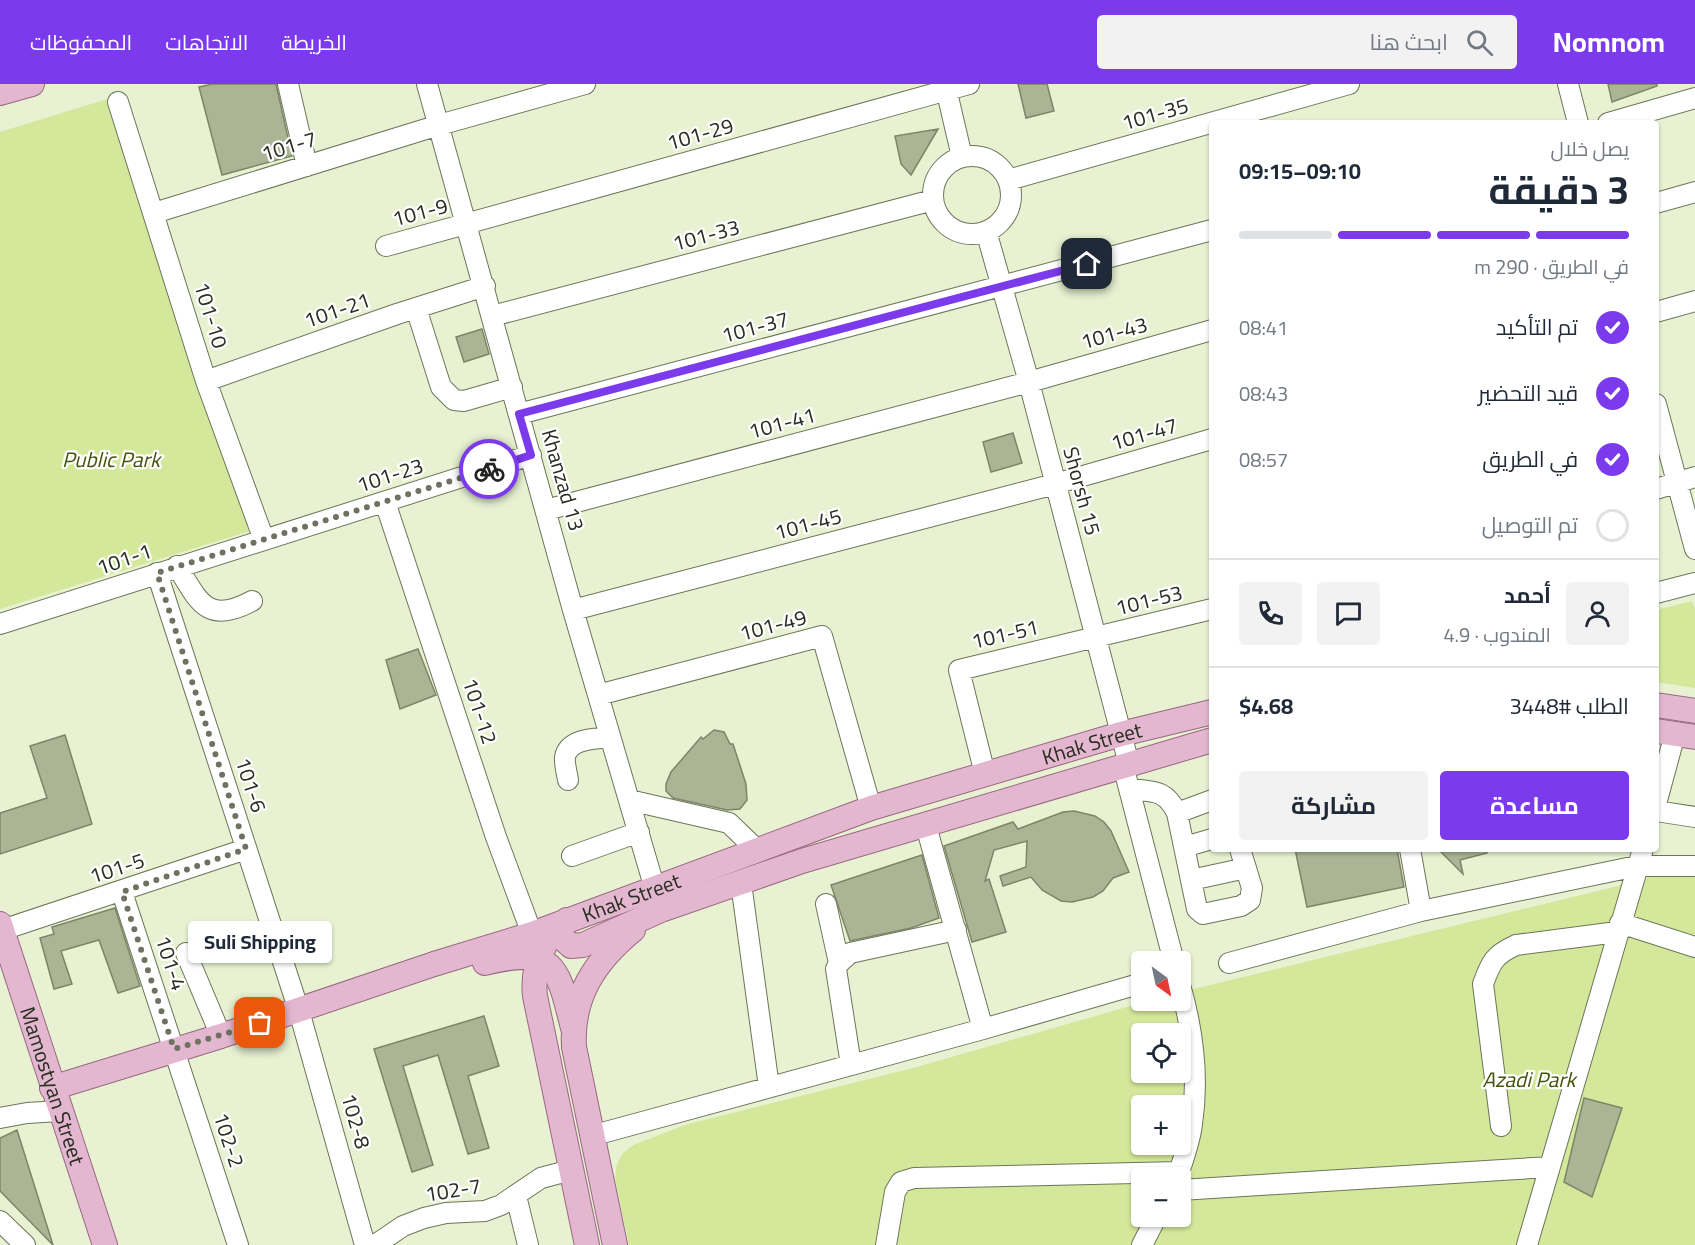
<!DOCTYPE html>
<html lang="ar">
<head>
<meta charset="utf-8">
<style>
	:root { --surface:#fff; --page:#f2f2f3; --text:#1f2937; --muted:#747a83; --line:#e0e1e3; --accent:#7c3aed }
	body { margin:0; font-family:Georgia,Cairo,serif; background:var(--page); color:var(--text); direction:rtl; height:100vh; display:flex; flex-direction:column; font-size:22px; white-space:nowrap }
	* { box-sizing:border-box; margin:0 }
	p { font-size:20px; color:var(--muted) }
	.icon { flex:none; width:33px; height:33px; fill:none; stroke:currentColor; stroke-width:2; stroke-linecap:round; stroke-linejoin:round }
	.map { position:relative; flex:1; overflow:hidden; direction:ltr }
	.drawer { position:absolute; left:1209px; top:36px; width:450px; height:732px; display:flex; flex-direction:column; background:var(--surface); border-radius:6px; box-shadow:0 2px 4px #0004; direction:rtl }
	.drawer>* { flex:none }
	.needle { width:39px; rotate:147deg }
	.buttons { position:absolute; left:1131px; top:867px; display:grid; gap:12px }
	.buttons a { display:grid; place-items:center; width:60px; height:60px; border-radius:6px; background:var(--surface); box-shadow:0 2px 4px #0004; font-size:30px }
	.pin { position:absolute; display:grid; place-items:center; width:51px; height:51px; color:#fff; margin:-26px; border-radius:12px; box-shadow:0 3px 9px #0006 }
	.courier { position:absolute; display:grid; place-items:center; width:60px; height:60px; margin:-30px; border:4px solid #7c3aed; border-radius:50%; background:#fff; color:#222; box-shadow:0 2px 8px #0007 }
	.bubble { position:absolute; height:42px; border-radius:6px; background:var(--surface); box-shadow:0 2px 4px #0004; font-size:20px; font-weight:700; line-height:42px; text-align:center; direction:rtl }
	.overview em { font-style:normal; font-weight:700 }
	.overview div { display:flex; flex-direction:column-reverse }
	.overview { display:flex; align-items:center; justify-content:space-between; height:102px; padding:0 30px }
	h1 { font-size:39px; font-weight:700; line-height:45px }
	.bar { display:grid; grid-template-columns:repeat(4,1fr); gap:9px 6px; align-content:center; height:72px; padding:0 30px }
	.bar i { height:8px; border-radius:4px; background:var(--line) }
	.bar .current { background:var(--accent) }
	.bar p { grid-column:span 4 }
	.line { display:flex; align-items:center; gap:15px; padding:0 30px; border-top:2px solid var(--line) }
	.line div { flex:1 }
	.round { display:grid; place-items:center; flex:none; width:63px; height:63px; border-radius:6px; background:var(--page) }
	ol { padding:0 30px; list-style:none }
	li { display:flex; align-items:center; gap:18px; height:66px }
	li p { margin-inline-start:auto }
	li .icon { padding:6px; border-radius:50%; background:var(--accent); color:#fff; stroke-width:4 }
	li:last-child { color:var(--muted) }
	li i { width:33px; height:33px; border:3px solid var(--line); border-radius:50% }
	.action { display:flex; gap:12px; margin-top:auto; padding:12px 30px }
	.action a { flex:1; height:69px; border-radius:6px; background:var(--accent); color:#fff; font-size:24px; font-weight:700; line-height:69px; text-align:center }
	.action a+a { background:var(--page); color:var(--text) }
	header { display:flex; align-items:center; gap:36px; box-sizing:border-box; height:84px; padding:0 30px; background:var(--accent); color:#fff }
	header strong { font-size:28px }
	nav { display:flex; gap:33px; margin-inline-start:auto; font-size:21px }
	.search { width:420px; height:54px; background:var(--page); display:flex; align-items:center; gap:15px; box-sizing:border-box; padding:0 21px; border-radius:6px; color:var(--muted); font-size:22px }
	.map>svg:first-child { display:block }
	.green { fill:#d3e89b; fill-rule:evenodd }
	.building { fill:#abb495; stroke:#7d8568; stroke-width:1.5 }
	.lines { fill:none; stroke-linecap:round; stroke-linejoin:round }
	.minor-casing { stroke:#6d7559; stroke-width:22 }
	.major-casing { stroke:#986880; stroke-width:26 }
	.minor { stroke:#fff; stroke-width:20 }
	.major { stroke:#e4b7d1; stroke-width:24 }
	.done { stroke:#6d7360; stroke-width:6; stroke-dasharray:0 10.8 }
	.route { stroke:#7c3aed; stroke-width:8 }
	.labels { text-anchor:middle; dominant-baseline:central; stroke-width:4.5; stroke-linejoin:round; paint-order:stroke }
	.street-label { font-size:21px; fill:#2b2e22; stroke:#fff }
	.park-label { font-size:21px; font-style:italic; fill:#46550f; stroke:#fff }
</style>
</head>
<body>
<header>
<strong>Nomnom</strong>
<div class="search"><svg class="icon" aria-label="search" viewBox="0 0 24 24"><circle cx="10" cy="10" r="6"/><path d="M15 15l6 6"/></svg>ابحث هنا</div>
<nav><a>الخريطة</a><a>الاتجاهات</a><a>المحفوظات</a></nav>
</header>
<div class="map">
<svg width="1695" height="1161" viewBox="0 0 1695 1161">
	<rect width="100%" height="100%" fill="#e8f2d2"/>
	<path class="green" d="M107 15 253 446 0 525V48Z
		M1692 517 1695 525V604L1656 598V526Z
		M1668 788 1695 790V1161H629L615 1095 617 1080 623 1069 633 1061 688 1040 913 984 1148 917 1180 916 1181 908 1610 804ZM1142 950H1180V988H1142ZM1142 1022H1180V1060H1142ZM1142 1094H1180V1132H1142Z"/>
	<path class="building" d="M212 0H276L292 72 222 91 199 3Z
		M1018 0H1047L1054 27 1026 34Z
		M1608 0H1657V2L1612 18Z
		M938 45 911 91 901 80 895 52Z
		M482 245 489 270 464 278 456 253Z
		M1013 349 1022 379 991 388 983 358Z
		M418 565 436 611 400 625 386 576Z
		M714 646 724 648 730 660H733L746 700 747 716 740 725 727 726 673 714 666 707V700L671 688 701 653 703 655Z
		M65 651 92 740 0 770V729L47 714 30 662Z
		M1074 727 1095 732 1104 738 1111 747 1129 788 1113 794 1103 807 1093 813 1072 818 1061 817 1042 806 1031 793 1003 802 1000 792 1026 783 1027 757 994 766 985 797 989 795 1006 848 972 858 944 762 1013 738 1018 745 1063 728Z
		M1295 765H1397L1404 803 1307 823Z
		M1438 765H1486L1487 769 1460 776 1463 790Z
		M922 771 939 834 911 844 850 857 831 801Z
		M115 824 140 902 118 909 99 856 61 867 72 900 54 905 40 854 54 850 52 843Z
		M484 932 499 982 468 992 489 1064 468 1070 438 971 403 982 433 1081 412 1088 374 965Z
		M1584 1014 1622 1024 1592 1113 1564 1098Z
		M17 1046 53 1161 0 1107V1054Z"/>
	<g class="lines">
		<g class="minor-casing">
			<path id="minor" d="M288 0 307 82
				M427 0 573 526 655 805
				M945 0 962 73
				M1568 0 1578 39
				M118 18 206 297 264 456
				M1608 39 1695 14
				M933 111a39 39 0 1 1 78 0a39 39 0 1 1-78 0Z
				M1008 96 1349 0
				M1656 119 1695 108
				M154 129 439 41 585 0
				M986 147 1029 298 1129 680
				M386 162 969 0
				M416 224 441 303 454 316 464 317 512 303
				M1656 228 1695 217
				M492 232 933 116
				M206 297 397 230 485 202
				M1656 320 1695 465
				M519 330 1212 146
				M1656 405 1695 393
				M385 418 496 753 532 850
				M546 426 1029 298 1212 246
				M177 482C199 518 207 541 252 517
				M157 489 299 927 365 1161
				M1656 509 1695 499
				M573 526 1055 400 1212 355
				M0 540 531 371
				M598 611 822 552 871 724
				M985 690 959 586 1212 525
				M1126 693 1174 878
				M568 696C567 689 564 679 565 673 569 654 596 655 610 653
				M1130 705C1154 708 1165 705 1177 729L1197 825 1203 830 1241 822 1250 816 1252 804 1240 765
				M629 716 729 739 756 765
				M1656 720 1675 650
				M1656 727 1695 733
				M1177 729 1212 716
				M926 742 983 945
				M1184 763 1212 755
				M1410 765 1421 827
				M572 772 639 748
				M1191 796 1246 784
				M741 799 769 1003
				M122 808 238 1161
				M826 820 839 879
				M1620 839 1695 863
				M2 846 246 765
				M186 869 221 952
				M1229 879 1421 827 1637 782H1695
				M851 981 836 885 839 879 850 869 956 846
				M0 1034 27 1029 60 1027
				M1501 1042 1483 900C1491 878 1494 871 1516 861L1617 848
				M591 1052 983 945 1142 899
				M1177 1094C1183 1076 1190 1058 1192 1040 1199 993 1193 946 1180 901
				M1180 1106 1549 1083
				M516 1112 528 1161
				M0 1137 25 1161
				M375 1161 403 1142 424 1134 446 1129 485 1127 501 1121 541 1094 571 1086
				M886 1161 895 1108 901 1098 914 1094 1179 1088
				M1142 1161 1157 1132
				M1527 1161 1643 765"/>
		</g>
		<g class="major-casing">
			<g id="major">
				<path d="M0 9 32 0"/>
				<path d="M1656 621 1695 627"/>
				<path d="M1656 647 1695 653"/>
				<path d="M567 836 560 847 562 854 571 862 583 861 661 826 802 777 1212 656"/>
				<path id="s1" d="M0 840 105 1161"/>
				<path d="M544 863C536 879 533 894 535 912L587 1161"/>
				<path d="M485 879C555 861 558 884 573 944"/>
				<path id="s2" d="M52 1004 221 952 434 880 532 850 871 724 1121 650 1212 628"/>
				<path d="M615 1161 574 963C571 913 595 877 633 846"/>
			</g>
		</g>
		<use href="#minor" class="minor"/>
		<use href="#major" class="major"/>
	</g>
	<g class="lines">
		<path class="done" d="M260 939 174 965 122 808 246 765 157 489 489 385"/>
		<path class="route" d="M489 385 531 371 519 330 1087 180"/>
	</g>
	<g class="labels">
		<g class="street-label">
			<text transform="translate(1155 30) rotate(-16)">101-35</text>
			<text transform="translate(700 50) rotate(-16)">101-29</text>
			<text transform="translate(289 62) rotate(-17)">101-7</text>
			<text transform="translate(420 128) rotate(-15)">101-9</text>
			<text transform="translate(706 151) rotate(-15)">101-33</text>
			<text transform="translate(337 226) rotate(-19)">101-21</text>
			<text transform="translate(211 231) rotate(73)">101-10</text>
			<text transform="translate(755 243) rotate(-15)">101-37</text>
			<text transform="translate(1114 249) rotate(-16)">101-43</text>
			<text transform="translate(782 339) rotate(-15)">101-41</text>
			<text transform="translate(1144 350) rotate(-16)">101-47</text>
			<text transform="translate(390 391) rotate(-18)">101-23</text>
			<text transform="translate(563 396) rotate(74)">Khanzad 13</text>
			<text transform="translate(1082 407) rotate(75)">Shorsh 15</text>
			<text transform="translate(808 440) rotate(-15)">101-45</text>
			<text transform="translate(124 475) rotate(-19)">101-1</text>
			<text transform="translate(1149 516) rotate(-14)">101-53</text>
			<text transform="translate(773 541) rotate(-15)">101-49</text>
			<text transform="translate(1005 550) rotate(-13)">101-51</text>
			<text transform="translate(480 627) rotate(72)">101-12</text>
			<text stroke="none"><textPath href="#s2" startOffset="1096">Khak Street</textPath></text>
			<text transform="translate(251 701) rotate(72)">101-6</text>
			<text transform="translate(117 784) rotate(-18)">101-5</text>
			<text stroke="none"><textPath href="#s2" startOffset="610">Khak Street</textPath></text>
			<text transform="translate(171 879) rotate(72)">101-4</text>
			<text stroke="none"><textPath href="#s1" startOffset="170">Mamostyan Street</textPath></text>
			<text transform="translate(356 1037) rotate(74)">102-8</text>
			<text transform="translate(229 1056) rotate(72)">102-2</text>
			<text transform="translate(453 1106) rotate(-9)">102-7</text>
		</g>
		<g class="park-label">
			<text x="111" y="375">Public Park</text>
			<text x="1529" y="995">Azadi Park</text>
		</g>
	</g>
</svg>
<div class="buttons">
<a><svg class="needle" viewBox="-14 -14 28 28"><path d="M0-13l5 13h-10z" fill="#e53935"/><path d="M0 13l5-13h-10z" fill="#747a83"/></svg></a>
<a><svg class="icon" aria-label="locate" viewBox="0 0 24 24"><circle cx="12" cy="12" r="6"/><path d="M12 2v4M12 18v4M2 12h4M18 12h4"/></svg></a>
<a>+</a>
<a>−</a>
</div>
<div class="pin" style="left:260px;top:939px;background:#ea580c"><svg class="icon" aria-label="bag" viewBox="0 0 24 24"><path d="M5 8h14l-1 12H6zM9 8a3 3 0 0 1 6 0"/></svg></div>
<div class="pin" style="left:1087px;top:180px;background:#1f2937"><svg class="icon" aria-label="home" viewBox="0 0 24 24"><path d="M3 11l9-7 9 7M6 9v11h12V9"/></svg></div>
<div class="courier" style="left:489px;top:385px"><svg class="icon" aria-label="bike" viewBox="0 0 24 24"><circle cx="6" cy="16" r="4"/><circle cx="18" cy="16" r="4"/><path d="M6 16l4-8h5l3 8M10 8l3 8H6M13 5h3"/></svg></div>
<div class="bubble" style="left:188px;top:837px;width:144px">Suli Shipping</div>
<section class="drawer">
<div class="overview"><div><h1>3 دقيقة</h1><p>يصل خلال</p></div><em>09:10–09:15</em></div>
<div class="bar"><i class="current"></i><i class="current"></i><i class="current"></i><i></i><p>في الطريق · 290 m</p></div>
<ol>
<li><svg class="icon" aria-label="check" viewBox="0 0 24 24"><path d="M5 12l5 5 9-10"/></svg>تم التأكيد<p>08:41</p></li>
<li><svg class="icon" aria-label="check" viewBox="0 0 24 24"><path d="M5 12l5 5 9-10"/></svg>قيد التحضير<p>08:43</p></li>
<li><svg class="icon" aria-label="check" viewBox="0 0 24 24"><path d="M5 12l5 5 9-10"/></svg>في الطريق<p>08:57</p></li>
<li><i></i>تم التوصيل</li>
</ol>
<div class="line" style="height:108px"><a class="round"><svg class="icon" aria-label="person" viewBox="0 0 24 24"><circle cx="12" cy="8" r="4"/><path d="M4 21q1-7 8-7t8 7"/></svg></a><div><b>أحمد</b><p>المندوب · 4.9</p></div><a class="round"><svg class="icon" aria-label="chat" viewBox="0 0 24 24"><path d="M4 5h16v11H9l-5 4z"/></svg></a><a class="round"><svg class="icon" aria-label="phone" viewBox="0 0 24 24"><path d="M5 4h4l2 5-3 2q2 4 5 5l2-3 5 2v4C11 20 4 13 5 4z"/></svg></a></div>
<div class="line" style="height:78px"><div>الطلب #3448</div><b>$4.68</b></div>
<div class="action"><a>مساعدة</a><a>مشاركة</a></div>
</section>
</div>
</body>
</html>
